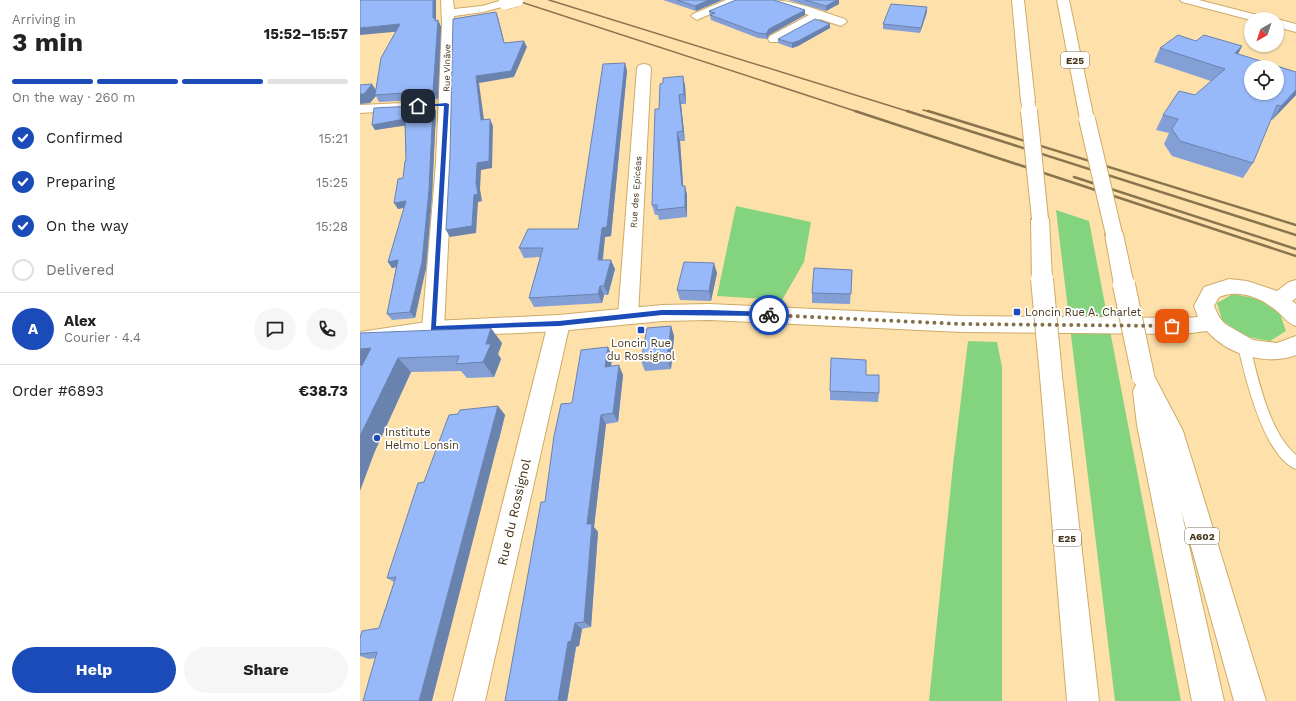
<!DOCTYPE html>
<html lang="en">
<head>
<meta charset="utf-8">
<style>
	:root { --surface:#fff; --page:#f6f6f6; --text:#222; --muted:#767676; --line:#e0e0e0; --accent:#1a4bb8 }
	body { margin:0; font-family:"Work Sans",sans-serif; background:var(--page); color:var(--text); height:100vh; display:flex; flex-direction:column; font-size:15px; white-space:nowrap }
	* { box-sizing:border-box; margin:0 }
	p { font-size:13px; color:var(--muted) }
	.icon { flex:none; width:22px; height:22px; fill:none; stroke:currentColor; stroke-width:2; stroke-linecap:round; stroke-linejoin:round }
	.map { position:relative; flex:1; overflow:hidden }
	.panel { display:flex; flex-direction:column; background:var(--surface); width:360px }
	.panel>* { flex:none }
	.needle { width:26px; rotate:219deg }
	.fabs { position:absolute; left:884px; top:12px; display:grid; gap:8px }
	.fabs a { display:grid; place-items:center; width:40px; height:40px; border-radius:50%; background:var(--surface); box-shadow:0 1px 3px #0004; font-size:20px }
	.pin { position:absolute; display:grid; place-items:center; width:34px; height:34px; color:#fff; margin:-17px; border-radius:8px; box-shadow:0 2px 6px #0006 }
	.courier { position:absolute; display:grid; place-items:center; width:40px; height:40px; margin:-20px; border:3px solid #1a4bb8; border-radius:50%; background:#fff; color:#222; box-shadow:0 1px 5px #0007 }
	.summary em { font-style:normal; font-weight:700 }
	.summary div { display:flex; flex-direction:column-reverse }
	.summary { display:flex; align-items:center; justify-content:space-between; height:68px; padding:0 12px }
	h1 { font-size:26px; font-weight:700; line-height:30px }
	.bar { display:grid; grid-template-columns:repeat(4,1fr); gap:6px 4px; align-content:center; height:48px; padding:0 12px }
	.bar i { height:5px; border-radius:3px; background:var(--line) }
	.bar .current { background:var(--accent) }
	.bar p { grid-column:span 4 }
	.line { display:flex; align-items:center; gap:10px; padding:0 12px; border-top:1px solid var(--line) }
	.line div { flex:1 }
	.round { display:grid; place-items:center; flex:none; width:42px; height:42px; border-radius:21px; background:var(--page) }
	ol { padding:0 12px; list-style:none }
	li { display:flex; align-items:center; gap:12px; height:44px }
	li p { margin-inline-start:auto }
	li .icon { padding:4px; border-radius:50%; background:var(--accent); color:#fff; stroke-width:4 }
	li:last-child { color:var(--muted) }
	li i { width:22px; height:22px; border:2px solid var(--line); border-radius:50% }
	.button { display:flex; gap:8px; margin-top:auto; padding:8px 12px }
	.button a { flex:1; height:46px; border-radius:24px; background:var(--accent); color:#fff; font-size:16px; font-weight:700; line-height:46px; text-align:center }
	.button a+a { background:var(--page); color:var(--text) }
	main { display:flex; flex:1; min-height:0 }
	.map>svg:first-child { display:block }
	.green { fill:#84d47f }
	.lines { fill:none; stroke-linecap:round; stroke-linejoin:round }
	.lane-casing { stroke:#ceab66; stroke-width:2 }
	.street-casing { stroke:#ceab66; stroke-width:2 }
	.secondary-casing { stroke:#ceab66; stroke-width:2 }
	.highway-casing { stroke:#ceab66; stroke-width:2 }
	.lane { fill:#fff; fill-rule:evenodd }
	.street { fill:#fff; fill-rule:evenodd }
	.secondary { fill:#fff; fill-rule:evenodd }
	.highway { fill:#fff; fill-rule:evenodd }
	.rail-far1 { stroke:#89744e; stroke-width:1.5 }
	.rail { stroke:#89744e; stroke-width:2.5 }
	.street-bridge-casing { stroke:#ceab66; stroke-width:14; stroke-linecap:butt }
	.highway-bridge-far2-casing { stroke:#ceab66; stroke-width:14; stroke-linecap:butt }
	.highway-bridge-far1-casing { stroke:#ceab66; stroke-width:18; stroke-linecap:butt }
	.highway-bridge-casing { stroke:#ceab66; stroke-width:24; stroke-linecap:butt }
	.street-bridge { stroke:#fff; stroke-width:13 }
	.highway-bridge-far2 { stroke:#fff; stroke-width:13 }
	.highway-bridge-far1 { stroke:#fff; stroke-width:16 }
	.highway-bridge { stroke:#fff; stroke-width:22 }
	.wall { fill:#839fd6 }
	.shaded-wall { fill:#6a82ae }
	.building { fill:#98b9f9; stroke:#6a82ae; fill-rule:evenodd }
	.route { fill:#1a4bb8 }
	.done { stroke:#84714a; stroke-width:4; stroke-dasharray:0 7.2 }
	.poi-dot { fill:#1a4bb8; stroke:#fff; stroke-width:1.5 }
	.labels { text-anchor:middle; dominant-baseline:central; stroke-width:3.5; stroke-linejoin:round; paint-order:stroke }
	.far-street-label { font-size:9px; fill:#433417; stroke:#fff }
	.shield { fill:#fff; stroke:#7b715d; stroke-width:1 }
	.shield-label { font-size:10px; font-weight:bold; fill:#433417 }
	.poi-label { font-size:11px; fill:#433417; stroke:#fff; text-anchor:start }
	.near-street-label { font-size:13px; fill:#433417; stroke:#fff }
</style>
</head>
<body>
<main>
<section class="panel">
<div class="summary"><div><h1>3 min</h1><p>Arriving in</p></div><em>15:52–15:57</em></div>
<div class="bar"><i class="current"></i><i class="current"></i><i class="current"></i><i></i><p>On the way · 260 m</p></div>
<ol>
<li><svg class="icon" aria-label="check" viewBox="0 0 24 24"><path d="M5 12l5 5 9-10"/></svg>Confirmed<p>15:21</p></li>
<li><svg class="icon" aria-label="check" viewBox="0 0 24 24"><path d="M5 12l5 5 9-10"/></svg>Preparing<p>15:25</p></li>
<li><svg class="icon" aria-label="check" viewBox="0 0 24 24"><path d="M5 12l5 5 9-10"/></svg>On the way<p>15:28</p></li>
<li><i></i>Delivered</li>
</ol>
<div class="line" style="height:72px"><b class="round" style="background:var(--accent);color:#fff">A</b><div><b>Alex</b><p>Courier · 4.4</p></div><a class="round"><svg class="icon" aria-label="chat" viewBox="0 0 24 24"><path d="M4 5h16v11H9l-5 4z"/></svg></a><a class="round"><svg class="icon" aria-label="phone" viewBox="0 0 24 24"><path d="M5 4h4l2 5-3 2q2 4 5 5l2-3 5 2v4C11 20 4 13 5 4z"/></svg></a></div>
<div class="line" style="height:52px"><div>Order #6893</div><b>€38.73</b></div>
<div class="button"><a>Help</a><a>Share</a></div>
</section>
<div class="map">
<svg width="936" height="701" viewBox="0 0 936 701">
	<rect width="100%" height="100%" fill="#fee1aa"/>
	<path class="green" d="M376 206 451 222 444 262 422 300 357 296Z
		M696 210 729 221 821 701H755Z
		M873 294 898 299 920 314 926 331 910 341 883 336 862 320 857 303Z
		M608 341 637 342 642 367V701H569L593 465Z"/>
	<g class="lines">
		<g class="lane-casing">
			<path id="lane" d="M884 341 888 343 890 346C898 379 909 432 936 455V469C904 457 885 377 878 346L880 343Z"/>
		</g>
		<g class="street-casing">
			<path id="street" d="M81 0H93L94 9 122 6 143 0 149 1 151 3 149 5 123 12 94 16 92 163 84 329 81 335 73 337 65 335 62 329 76 163 82 24Z
				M366 0H382L380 2 341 18 337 20 331 16 333 14Z
				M408 0C435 0 460 11 485 19L487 22 481 26 460 19 418 42H410L408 39 410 36 449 15 410 2Z
				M284 64 289 65 291 68 278 316 275 321 268 324 261 321 258 316 277 68 279 65Z
				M43 103 48 104 50 107 48 110 0 113V105Z
				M199 315 206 317 210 323 125 701H93L188 323 192 317Z"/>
		</g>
		<g class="secondary-casing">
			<path id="secondary" d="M869 279 887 281 917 291 929 282 936 280V298L932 301 936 304V326C927 323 924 317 917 311 900 297 879 289 859 297L854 306 859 317 865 324 893 340 917 343 936 336V355C907 366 868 355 847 331L823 334 601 332 349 320 302 321 199 331 73 337 0 348V332L73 321 199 315 302 305 349 304 601 316 823 318 838 317 834 306 844 287Z"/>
		</g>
		<g class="highway-casing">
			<path id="highway" d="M652 0H664L675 102 673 105H663L661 102Z
				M697 0H709L734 119 732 122H722L720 119Z
				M820 0H839L905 17 907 19 891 20 822 2Z
				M917 19 936 24V32L917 27Z
				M680 213 686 215 689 219 692 279 689 284 682 286 675 284 672 279 671 219 674 215Z
				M754 228 761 230 763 234 774 285 771 290 764 292 757 290 754 285 745 234 747 230Z
				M691 367 699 370 702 376 739 701H707L680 376 683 370Z
				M783 367 791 370 823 431 906 701H874L821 510 864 701H832L777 425 773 391 776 385 772 376 775 370Z"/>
		</g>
		<use href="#lane" class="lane"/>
		<use href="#street" class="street"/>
		<use href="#secondary" class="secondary"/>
		<use href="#highway" class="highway"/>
		<path class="rail-far1" d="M155 0 498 112
			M189 0 550 112
			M563 110 571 112"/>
		<path class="rail" d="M495 111 936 256
			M547 111 936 235
			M568 111 936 225
			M714 177 936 249"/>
		<g class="street-bridge-casing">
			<path id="street-bridge" d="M145 3 157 0"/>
		</g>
		<g class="highway-bridge-far2-casing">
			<path id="highway-bridge-far2" d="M668 102 669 112"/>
		</g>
		<g class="highway-bridge-far1-casing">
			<path id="highway-bridge-far1" d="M669 111 680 219
				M727 119 754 234"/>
		</g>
		<g class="highway-bridge-casing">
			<path id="highway-bridge" d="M682 279 691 376
				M764 285 783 376"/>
		</g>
		<use href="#street-bridge" class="street-bridge"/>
		<use href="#highway-bridge-far2" class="highway-bridge-far2"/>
		<use href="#highway-bridge-far1" class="highway-bridge-far1"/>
		<use href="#highway-bridge" class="highway-bridge"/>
	</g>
	<path class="wall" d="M0 0H76V20H78L81 27 78 99 19 102 16 96 10 103 16 89 36 32Z
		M303 0H362L336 11Z
		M423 0H479V4L466 11 428 0Z
		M567 7V12L560 33 523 29V24Z
		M349 11 445 15 409 35 407 39 398 38 351 20Z
		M470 24V28L438 46 432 48 418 43V39Z
		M836 41 882 46 878 54 936 72V95L912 120H910L893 163 883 178 812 156 804 144 809 133 796 130 803 115 835 95 851 81 794 62 800 48Z
		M265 63 267 71 251 236 245 237 243 260 255 269 248 295H244L242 303 174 307 169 298 180 257 164 258 159 248 218 229Z
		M325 85 326 104H321L325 141H320L323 186H325L327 195V217L299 220 298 215H295L292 205 299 109Z
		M76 111 72 196 66 268 55 318 32 320 27 314 36 267 32 268 28 262 44 208 38 209 46 161 45 125 15 130 12 125Z
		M492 270 490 304 452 303V293Z
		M357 273 351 301 320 300 317 290Z
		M311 326 314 336 311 369 285 371 281 361Z
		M0 333 142 343 138 354 141 359 134 377 107 378 101 371 51 372 15 451 2 366Z
		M248 347 252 357 251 366 263 375 258 422 246 424 234 527 238 532 231 627 222 629 219 646 216 647 207 701H145L185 502 212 403Z
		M506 375 519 393 518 402 470 400V391Z
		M138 406 145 415 139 440 15 658 9 659 0 656V638L19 628 34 582 27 578 64 482 98 414Z"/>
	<path class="shaded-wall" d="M73 0H76V21L78 20 81 27 78 99 73 91Z
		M349 0H362L336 11 335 6Z
		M477 0H479V4L466 11V6Z
		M567 7V12L560 33 561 28Z
		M445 10V15L409 35 407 39 406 34 409 29Z
		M136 12 138 17 146 49 144 43Z
		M40 24 44 31 0 35V28Z
		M470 24V28L438 46 432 48V43Z
		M164 41 167 47 154 77 119 83 125 127 121 120 116 76Z
		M882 46 875 60V53Z
		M265 63 267 71 251 236 245 237 241 270 238 260Z
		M323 76 325 85 326 104 324 94Z
		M12 84 18 93 15 95 16 96 10 103 0 104V94Z
		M936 90V95L912 120 921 106Z
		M319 95 321 104 325 141 323 131Z
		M73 105 76 111 72 196 66 268 55 318 50 312Z
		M45 119 49 125 15 130 12 125Z
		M130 119 133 126 132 168 121 170 120 189 122 201 118 202 116 233 90 237 86 230 114 195 117 163Z
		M317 132 320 141 324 196 322 186Z
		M325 186 327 195V217L325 207Z
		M46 201 50 206 38 209 34 203Z
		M38 260 42 266 32 268 28 262Z
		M251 260 255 269 248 295 244 286Z
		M354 263 357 273 351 301 349 291Z
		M240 286 244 295 242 303 238 294Z
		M311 326 314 336 311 369 307 359Z
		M131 328 142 343 138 354 141 359 134 377 123 362 126 344Z
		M248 347 252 357 250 376 245 367Z
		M11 348 25 362 0 366V349Z
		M38 358 51 372 15 451 0 491V436Z
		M259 365 263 375 258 422 253 413Z
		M138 406 145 415 72 701H59Z
		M241 415 246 424 234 527 238 532 231 627 224 622 227 524Z
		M215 623 222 629 219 646 216 647 207 701H198L208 642Z"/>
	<path class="building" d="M0 0H73V18H75V21L78 20 73 91 15 95 21 58 40 24 0 28Z
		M317 0H349L335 6Z
		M376 0H414L445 10 409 29 406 34 398 33 350 15 355 13 349 11Z
		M445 0H477L466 6Z
		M531 4 567 7 561 28 523 24Z
		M136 12 144 43 164 41 151 71 116 76 121 120 130 119 129 161 117 163 116 183 118 194 114 195 112 226 86 230 90 156 93 19Z
		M455 19 470 24 438 41 432 43 418 39Z
		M818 35 836 41 844 35 882 46 875 53 936 72V90L921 106 917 105 893 163 820 141 812 129 818 119 803 115 819 91 835 95 865 69 800 48ZM891 67H917V93H891Z
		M265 63 247 227 242 228 238 260H251L244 286H240L238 294 169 298 183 248H159L168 229H218L243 64Z
		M323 76 324 94 319 95 323 131 317 132 322 186H325V207L297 210V205H292L295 109H299L300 84 303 83V78Z
		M12 84 4 94H0V85Z
		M73 105 69 190 62 262 50 312 27 314 38 260 28 262 46 201 34 203 38 179 43 178 45 161H46L45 119 12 125 14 108Z
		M324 262 354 263 349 291 317 290Z
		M454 268 492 270 491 294 452 293Z
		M311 326 307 359 281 361 287 328Z
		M131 328 126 344H131L123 362 96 364 99 356 38 358 0 436V369L11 348 0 349V333Z
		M248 347 245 367 259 365 253 413 241 415 227 524H232L224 622 215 623 211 641 208 642 198 701H145L181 502H185L194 436 201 404 212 403 221 350Z
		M471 358 506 360V375H519V393L470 391Z
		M138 406 59 701H3L17 652 0 654V638L2 631 19 628 36 577 27 578 58 483 64 482 89 415 98 414 100 410Z"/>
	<path class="route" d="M86 103 89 104 76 326 199 321 302 310H349L409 312 411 313V316L302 315 199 326 71 330 84 106H56Z"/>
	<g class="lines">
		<path class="done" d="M409 315 601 324 812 326"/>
	</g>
	<g class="poi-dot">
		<rect x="653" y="308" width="8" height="8" rx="2"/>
		<rect x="277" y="326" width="8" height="8" rx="2"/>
		<circle cx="17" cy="438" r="4"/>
	</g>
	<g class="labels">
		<g class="far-street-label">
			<text transform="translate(87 68) rotate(-89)">Rue Vinâve</text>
			<text transform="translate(276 192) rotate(-86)">Rue des Epicéas</text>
		</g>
		<g class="shield">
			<rect x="701" y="52" width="28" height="16" rx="3"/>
			<rect x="825" y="528" width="34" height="16" rx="3"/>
			<rect x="693" y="530" width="28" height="16" rx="3"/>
		</g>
		<g class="shield-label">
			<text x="715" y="60">E25</text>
			<text x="842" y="536">A602</text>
			<text x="707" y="538">E25</text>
		</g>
		<g class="poi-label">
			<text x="665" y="312">Loncin Rue A. Charlet</text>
			<text x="281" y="343" text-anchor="middle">Loncin Rue<tspan x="281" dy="13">du Rossignol</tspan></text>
			<text x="25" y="432">Institute<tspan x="25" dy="13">Helmo Lonsin</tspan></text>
		</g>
		<g class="near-street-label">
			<text transform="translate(154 512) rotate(-77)">Rue du Rossignol</text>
		</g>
	</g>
</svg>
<div class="fabs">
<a><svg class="needle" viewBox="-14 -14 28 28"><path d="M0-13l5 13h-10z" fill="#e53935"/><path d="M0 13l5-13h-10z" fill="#767676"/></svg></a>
<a><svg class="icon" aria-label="locate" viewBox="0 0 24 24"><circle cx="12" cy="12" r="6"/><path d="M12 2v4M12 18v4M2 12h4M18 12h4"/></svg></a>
</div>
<div class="pin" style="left:812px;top:326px;background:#ea580c"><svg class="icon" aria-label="bag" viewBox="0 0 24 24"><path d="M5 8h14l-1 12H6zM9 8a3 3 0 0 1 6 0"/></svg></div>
<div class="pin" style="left:58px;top:106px;background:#1f2937"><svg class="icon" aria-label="home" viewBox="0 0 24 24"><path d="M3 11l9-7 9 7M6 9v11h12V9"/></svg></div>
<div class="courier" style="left:409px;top:315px"><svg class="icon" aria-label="bike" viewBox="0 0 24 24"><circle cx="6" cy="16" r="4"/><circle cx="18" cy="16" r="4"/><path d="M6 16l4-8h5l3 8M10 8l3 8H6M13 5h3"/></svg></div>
</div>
</main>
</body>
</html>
